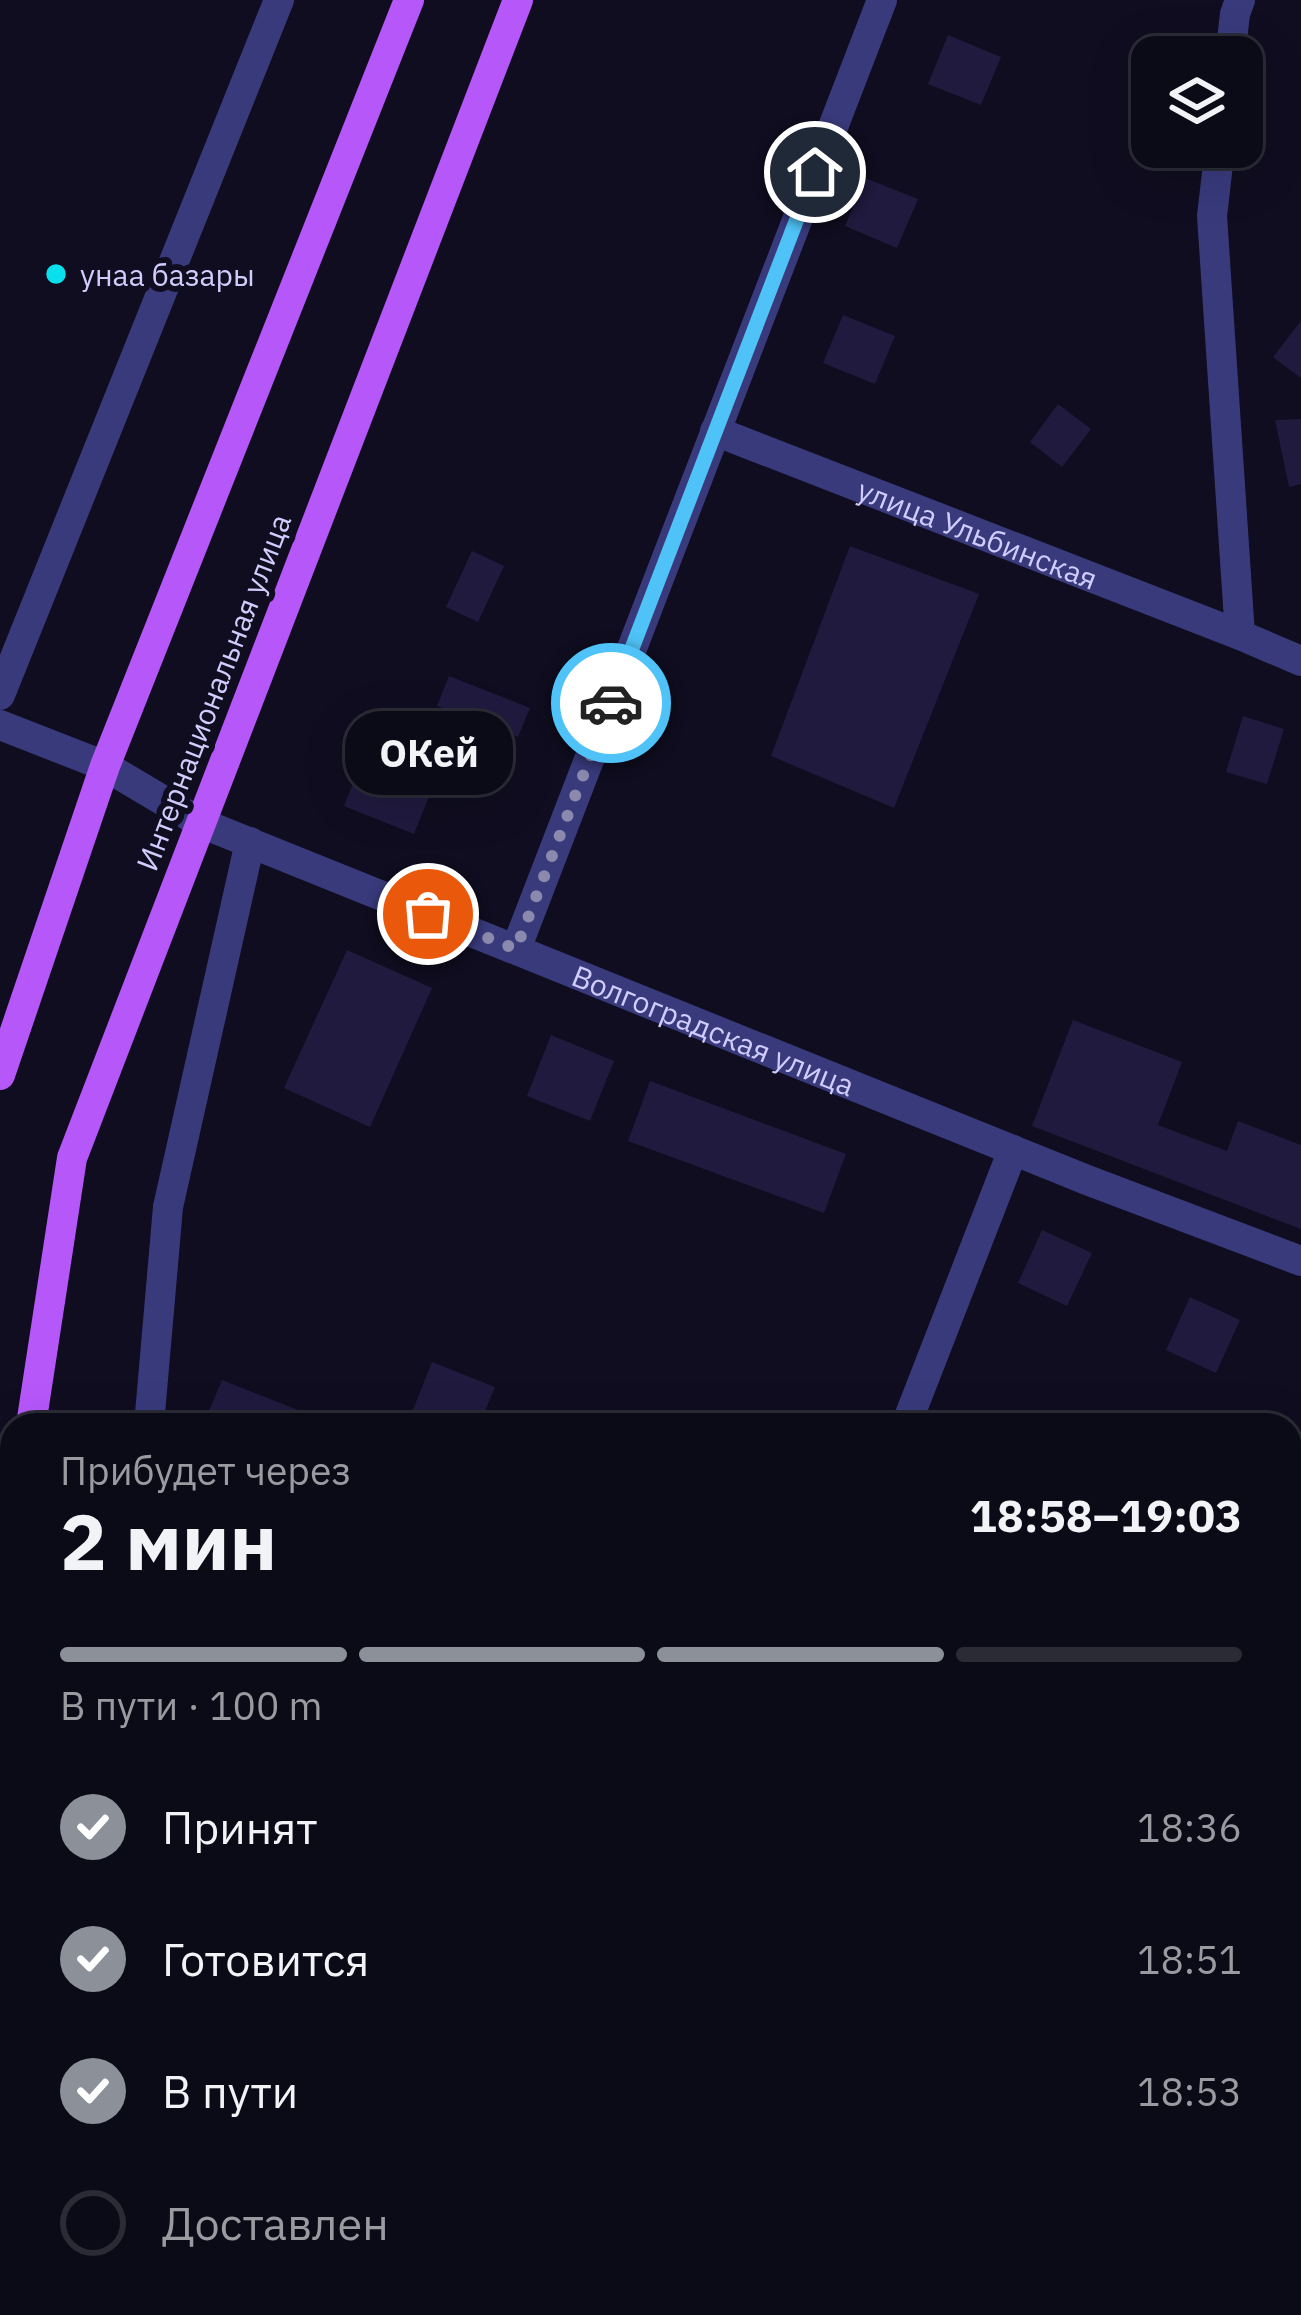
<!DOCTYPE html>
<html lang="ru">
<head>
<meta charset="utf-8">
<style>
	:root { --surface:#0b0a17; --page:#191824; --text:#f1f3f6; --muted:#9a9aa1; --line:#2b2b36; --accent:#8c9099 }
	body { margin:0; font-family:"IBM Plex Sans",sans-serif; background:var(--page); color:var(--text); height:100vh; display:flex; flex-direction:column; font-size:45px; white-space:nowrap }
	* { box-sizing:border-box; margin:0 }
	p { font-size:39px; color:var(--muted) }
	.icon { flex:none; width:66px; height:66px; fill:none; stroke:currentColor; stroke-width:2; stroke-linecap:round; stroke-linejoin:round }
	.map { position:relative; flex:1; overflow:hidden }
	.side { position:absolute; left:0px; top:1413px; width:1302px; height:903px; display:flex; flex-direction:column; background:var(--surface); border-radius:36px 36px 0 0; box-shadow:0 12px 48px #0002,0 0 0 3px var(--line) }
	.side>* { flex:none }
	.controls { position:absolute; left:1131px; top:36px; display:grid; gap:24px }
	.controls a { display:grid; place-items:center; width:132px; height:132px; border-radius:24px; background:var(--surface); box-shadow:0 12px 48px #0002,0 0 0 3px var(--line); font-size:60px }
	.pin { position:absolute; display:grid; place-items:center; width:102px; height:102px; color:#fff; margin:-51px; border:6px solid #fff; border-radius:50%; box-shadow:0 3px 12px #0007 }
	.courier { position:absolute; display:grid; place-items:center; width:120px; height:120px; margin:-60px; border:9px solid #4fc3f7; border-radius:50%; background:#fff; color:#222; box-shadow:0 3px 15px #0007 }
	.bubble { position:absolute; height:84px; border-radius:36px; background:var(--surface); box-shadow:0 12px 48px #0002,0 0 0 3px var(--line); font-size:39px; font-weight:700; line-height:84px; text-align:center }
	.headline em { font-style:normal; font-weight:700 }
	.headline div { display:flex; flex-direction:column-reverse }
	.headline { display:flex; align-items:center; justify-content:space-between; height:204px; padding:0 60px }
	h1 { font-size:78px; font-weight:700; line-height:90px }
	.bar { display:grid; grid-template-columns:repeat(4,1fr); gap:18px 12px; align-content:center; height:144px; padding:0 60px }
	.bar i { height:15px; border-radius:9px; background:var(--line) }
	.bar .current { background:var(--accent) }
	.bar p { grid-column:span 4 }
	ol { padding:0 60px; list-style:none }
	li { display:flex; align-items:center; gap:36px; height:132px }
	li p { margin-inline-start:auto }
	li .icon { padding:12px; border-radius:50%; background:var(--accent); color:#fff; stroke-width:4 }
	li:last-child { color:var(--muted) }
	li i { width:66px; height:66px; border:6px solid var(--line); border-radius:50% }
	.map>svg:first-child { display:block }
	.building { fill:#201a3f }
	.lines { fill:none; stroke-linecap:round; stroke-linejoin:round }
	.minor { stroke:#393a7c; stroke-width:30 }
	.major { stroke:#b657fa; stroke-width:30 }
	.done { stroke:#8c89af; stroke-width:12; stroke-dasharray:0 21.6 }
	.route { stroke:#4fc3f7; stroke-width:15 }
	.poi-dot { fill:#08e0ee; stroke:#0f0d1f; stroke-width:4.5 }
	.labels { text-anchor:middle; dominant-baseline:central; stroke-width:12; stroke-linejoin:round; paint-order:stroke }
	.poi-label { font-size:30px; fill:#d0ccfd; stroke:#0f0d1f; text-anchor:start }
	.street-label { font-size:30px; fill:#d0ccfd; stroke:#0f0d1f }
</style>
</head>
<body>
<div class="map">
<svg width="1301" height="2315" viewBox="0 0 1301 2315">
	<rect width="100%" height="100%" fill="#0f0d1f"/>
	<path class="building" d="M948 35 1001 57 981 105 928 84Z
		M865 178 918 199 897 248 845 226Z
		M843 315 895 336 875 384 823 363Z
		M1301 321V378L1273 357Z
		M1058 404 1091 429 1062 467 1030 442Z
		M1301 419V484L1289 487 1275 420Z
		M850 546 979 594 894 808 771 756Z
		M472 551 504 566 478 622 446 607Z
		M449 676 530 708 518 737 437 706Z
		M1243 716 1284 729 1267 784 1226 772Z
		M371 738 441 766 414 834 344 806Z
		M347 950 432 988 370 1127 284 1088Z
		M1073 1020 1182 1062 1158 1125 1227 1151 1238 1121 1301 1145V1229L1032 1126Z
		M551 1035 614 1061 590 1121 527 1096Z
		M650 1081 846 1154 824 1213 628 1141Z
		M1042 1230 1092 1253 1067 1306 1018 1283Z
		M1190 1297 1240 1320 1216 1373 1166 1350Z
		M432 1362 495 1387 479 1425H415L408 1422Z
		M222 1380 298 1410 292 1425H203Z
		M1290 1656 1301 1660V1720L1290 1716Z
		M1290 1738 1301 1742V1757L1291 1787Z
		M1290 2117 1301 2121V2197L1298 2203 1290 2200Z
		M432 2304H490L485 2315H427Z
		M1198 2304H1252L1248 2315H1194Z"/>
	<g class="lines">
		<g class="minor">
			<path d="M1230 57 1235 14 1240 0"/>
			<path d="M1220 147 1212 216 1240 635 1301 661"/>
			<path id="s1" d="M715 431 1240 635"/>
			<path d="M0 695 279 0"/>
			<path id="s2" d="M0 725 105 766 201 823 1087 1180 1301 1261"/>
			<path d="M516 949 882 0"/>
			<path d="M149 1425 168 1207 250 842"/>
			<path d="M906 1425 1013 1150"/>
			<path d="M1290 1955 1301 1927"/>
			<path d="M284 2304 309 2315"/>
			<path d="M563 2315 567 2304"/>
			<path d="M1144 2315 1148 2304"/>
		</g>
		<path class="major" d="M0 1075 105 766 409 0
			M31 1425 72 1158 518 0
			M12 1723V1763
			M0 2283 8 2315
			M117 2304 120 2315"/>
	</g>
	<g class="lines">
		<path class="done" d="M428 914 516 949 611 703"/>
		<path class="route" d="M611 703 815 172"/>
	</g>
	<circle class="poi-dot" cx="56" cy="274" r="12"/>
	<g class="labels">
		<g class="poi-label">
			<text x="80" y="274">унаа базары</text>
		</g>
		<g class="street-label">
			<text stroke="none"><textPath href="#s1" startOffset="282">улица Ульбинская</textPath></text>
			<text transform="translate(213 692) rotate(-69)">Интернациональная улица</text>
			<text stroke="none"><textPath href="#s2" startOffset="777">Волгоградская улица</textPath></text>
		</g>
	</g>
</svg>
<div class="controls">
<a><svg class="icon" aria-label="layers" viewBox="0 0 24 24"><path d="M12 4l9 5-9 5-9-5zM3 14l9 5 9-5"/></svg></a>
</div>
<div class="pin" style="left:428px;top:914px;background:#ea580c"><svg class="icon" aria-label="bag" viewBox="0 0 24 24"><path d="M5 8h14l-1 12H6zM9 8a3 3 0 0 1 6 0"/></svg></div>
<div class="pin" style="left:815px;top:172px;background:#1f2937"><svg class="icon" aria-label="home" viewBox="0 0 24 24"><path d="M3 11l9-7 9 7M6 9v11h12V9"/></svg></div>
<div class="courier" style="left:611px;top:703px"><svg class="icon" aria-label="car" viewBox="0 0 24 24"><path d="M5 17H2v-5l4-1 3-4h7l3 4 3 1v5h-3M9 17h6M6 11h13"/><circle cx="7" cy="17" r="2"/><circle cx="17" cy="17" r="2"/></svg></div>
<div class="bubble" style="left:345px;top:711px;width:168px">ОКей</div>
<section class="side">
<div class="headline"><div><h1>2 мин</h1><p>Прибудет через</p></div><em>18:58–19:03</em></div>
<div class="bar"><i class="current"></i><i class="current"></i><i class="current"></i><i></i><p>В пути · 100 m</p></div>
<ol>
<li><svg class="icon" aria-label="check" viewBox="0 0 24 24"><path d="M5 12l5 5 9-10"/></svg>Принят<p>18:36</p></li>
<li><svg class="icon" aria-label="check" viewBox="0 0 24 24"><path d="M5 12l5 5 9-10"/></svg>Готовится<p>18:51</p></li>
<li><svg class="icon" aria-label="check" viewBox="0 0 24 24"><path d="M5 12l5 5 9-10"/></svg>В пути<p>18:53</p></li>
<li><i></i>Доставлен</li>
</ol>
</section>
</div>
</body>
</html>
